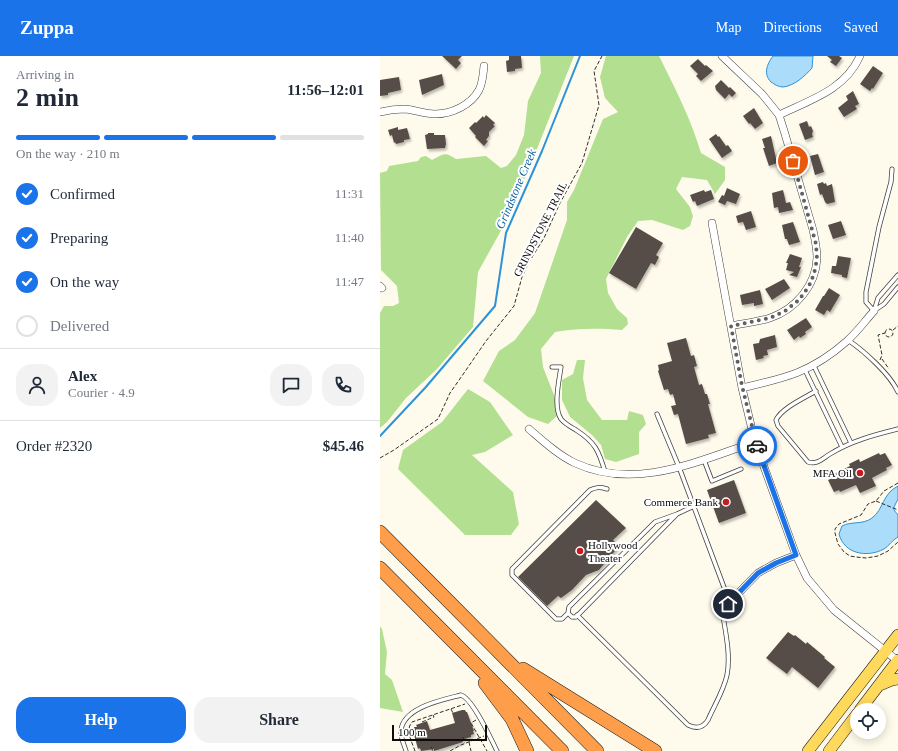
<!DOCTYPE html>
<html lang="en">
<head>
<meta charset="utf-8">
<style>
	:root { --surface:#fff; --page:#f2f2f3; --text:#1f2937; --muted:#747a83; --line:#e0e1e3; --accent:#1a73e8 }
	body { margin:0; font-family:Georgia,serif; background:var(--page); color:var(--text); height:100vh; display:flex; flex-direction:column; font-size:15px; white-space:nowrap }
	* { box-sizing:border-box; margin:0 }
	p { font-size:13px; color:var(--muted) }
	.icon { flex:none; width:22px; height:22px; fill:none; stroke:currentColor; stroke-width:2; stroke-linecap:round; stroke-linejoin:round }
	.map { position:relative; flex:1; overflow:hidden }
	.sheet { display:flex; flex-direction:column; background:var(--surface); width:380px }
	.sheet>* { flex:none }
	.controls { position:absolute; left:470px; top:647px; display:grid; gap:8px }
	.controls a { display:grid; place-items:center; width:36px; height:36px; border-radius:50%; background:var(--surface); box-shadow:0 2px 10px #0003; font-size:20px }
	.scale { position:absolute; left:12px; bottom:10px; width:95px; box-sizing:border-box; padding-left:4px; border:2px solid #0c0c0c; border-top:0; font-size:11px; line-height:14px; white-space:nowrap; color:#0c0c0c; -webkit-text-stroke:3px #fff; paint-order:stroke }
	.pin { position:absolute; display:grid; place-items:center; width:34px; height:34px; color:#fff; margin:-17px; border:2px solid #fff; border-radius:50%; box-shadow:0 1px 4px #0007 }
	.courier { position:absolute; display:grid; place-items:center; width:40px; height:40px; margin:-20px; border:3px solid #1a73e8; border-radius:50%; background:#fff; color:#222; box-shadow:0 1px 5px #0007 }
	.headline em { font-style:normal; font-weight:600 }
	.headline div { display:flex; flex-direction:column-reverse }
	.headline { display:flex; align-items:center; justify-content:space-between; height:68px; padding:0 16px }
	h1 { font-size:26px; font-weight:600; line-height:30px }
	.bar { display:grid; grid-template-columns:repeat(4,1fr); gap:6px 4px; align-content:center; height:48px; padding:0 16px }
	.bar i { height:5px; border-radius:3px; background:var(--line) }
	.bar .active { background:var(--accent) }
	.bar p { grid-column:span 4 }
	.line { display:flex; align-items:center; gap:10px; padding:0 16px; border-top:1px solid var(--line) }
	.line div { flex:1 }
	.round { display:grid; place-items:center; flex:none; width:42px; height:42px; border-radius:16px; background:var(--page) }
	ol { padding:0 16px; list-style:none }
	li { display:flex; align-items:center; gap:12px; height:44px }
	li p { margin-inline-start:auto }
	li .icon { padding:4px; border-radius:50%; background:var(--accent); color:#fff; stroke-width:4 }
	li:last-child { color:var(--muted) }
	li i { width:22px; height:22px; border:2px solid var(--line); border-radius:50% }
	.cta { display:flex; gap:8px; margin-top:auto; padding:8px 16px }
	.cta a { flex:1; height:46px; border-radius:16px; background:var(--accent); color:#fff; font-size:16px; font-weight:600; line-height:46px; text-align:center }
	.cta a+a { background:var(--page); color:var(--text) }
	header { display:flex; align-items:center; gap:24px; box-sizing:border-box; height:56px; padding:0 20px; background:var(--accent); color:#fff }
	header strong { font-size:19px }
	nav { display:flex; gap:22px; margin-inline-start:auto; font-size:14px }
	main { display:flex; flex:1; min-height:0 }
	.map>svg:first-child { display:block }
	.forest { fill:#b3df90 }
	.water { fill:#abddfb; stroke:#2c92d9 }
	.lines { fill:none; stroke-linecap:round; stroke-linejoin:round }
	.stream { stroke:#2c92d9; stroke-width:2 }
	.building { fill:#564d48; filter:url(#shadow) }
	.lane-casing { stroke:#3f3f3f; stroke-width:5 }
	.street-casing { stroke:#3f3f3f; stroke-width:8 }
	.primary-casing { stroke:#1d1d1d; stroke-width:12 }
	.highway-casing { stroke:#1d1d1d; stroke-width:14 }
	.path { stroke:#2e2e2e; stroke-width:1; stroke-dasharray:4 2; stroke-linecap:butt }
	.lane { stroke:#fff; stroke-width:3.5 }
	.street { stroke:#fff; stroke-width:7 }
	.primary { stroke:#ffd95c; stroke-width:11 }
	.highway { stroke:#ff9e4a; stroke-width:13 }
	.done { stroke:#61605a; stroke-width:4; stroke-dasharray:0 7.2 }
	.route { stroke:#1a73e8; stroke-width:5 }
	.poi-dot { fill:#c8191f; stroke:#fff; stroke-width:1.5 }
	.labels { text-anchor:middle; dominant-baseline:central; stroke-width:4; stroke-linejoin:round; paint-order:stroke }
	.street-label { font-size:11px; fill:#0c0c0c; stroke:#fff }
	.poi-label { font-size:11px; fill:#0c0c0c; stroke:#fff; text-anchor:end }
	.water-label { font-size:12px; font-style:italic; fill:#0b62a8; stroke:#fff }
</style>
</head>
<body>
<header>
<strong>Zuppa</strong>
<nav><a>Map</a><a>Directions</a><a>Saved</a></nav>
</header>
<main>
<section class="sheet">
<div class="headline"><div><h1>2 min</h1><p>Arriving in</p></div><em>11:56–12:01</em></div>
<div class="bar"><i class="active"></i><i class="active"></i><i class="active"></i><i></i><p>On the way · 210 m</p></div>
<ol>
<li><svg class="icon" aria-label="check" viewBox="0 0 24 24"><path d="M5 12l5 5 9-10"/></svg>Confirmed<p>11:31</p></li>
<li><svg class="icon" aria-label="check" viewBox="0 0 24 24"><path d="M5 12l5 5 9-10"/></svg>Preparing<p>11:40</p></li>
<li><svg class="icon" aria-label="check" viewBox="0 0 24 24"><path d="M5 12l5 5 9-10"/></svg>On the way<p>11:47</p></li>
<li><i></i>Delivered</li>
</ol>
<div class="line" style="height:72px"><a class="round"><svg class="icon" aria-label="person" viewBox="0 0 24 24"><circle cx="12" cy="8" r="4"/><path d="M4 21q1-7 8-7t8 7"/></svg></a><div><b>Alex</b><p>Courier · 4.9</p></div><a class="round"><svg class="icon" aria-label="chat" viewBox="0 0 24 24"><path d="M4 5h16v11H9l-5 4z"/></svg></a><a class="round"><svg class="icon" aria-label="phone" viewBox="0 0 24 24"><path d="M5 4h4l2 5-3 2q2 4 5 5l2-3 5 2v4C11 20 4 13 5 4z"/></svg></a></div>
<div class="line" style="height:52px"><div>Order #2320</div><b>$45.46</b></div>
<div class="cta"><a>Help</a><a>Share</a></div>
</section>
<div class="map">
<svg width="518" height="695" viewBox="0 0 518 695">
	<defs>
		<filter id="shadow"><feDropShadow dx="1.5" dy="2.5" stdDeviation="1" flood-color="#0004"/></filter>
	</defs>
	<rect width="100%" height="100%" fill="#fffbec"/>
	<path class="forest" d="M160 0H194L133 153 98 216 93 271 57 313 26 342 7 366 0 372V257L4 250H13L19 247 17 230 1 214 0 117 7 115 9 110 38 105 41 101 46 100 52 104C63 98 65 95 76 103L106 100 121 112 127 110 136 99 144 79 148 45 161 17Z
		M226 0H279C295 32 311 63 321 97L345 111V124L335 138 327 124 302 121 296 133 310 151 313 160 310 170 303 174 272 164 258 165 247 181 226 223 228 237 237 253 247 262 248 268 242 274C219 272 198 272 175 276L161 293 163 311 174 339 178 359 168 368 148 361 103 325 119 295 135 284 155 257 187 164V146L194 134 223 63 238 56 225 42 220 21Z
		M197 304H205L203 322 207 344 222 364H247L249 355 263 359 266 368 259 376V398L236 406 225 403 221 389 212 379 190 361 182 344V324L193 318Z
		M88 333 110 346 133 379 105 396 92 399 133 436 139 468 131 479H85L18 413 23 394 62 366Z
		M0 570 2 573 7 596 5 618 12 624 23 656 0 652Z"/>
	<path class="water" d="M393 0H433L432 12C425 20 414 30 403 31 398 31 394 28 391 26 383 18 387 8 393 0Z
		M518 430V443L514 451V454L518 459V481C512 484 509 490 504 493 487 502 464 498 459 478L462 470C471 465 483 469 492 462 504 453 502 438 518 430Z"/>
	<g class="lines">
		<path class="stream" d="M0 380 45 332 115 250 126 177 162 95 200 0"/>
	</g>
	<path class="building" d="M62 0H82L78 4 81 7 76 13Z
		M129 0H141L142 12 135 13V15L127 16 126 5 129 4Z
		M447 0H459L462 2 456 10 450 6 452 4Z
		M318 3 325 10 326 9 333 15 321 25 316 20 318 18 310 10Z
		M493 10 503 17 493 33 492 32 490 35 480 28Z
		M62 18 64 29 42 39 39 24Z
		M19 21 21 34 8 37V39L0 40V24Z
		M341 24 349 32 350 31 356 37 352 41 349 38 345 43 336 34 335 30Z
		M473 35 479 48 475 50 477 53 464 61 458 52 468 44 466 40Z
		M374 52 383 67 375 73 370 67 369 68 363 60Z
		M106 59 115 67 113 69 115 70 109 76V80L106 84 108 85 104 90 95 81 96 80 89 72 95 66 96 67 103 60 104 62Z
		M427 65 429 71 431 70 433 75 432 78 433 81 425 84 419 68Z
		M18 71V74L27 72 30 83 24 84V86L16 88 15 86 14 87 12 79 10 80 8 74Z
		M48 77H54V79H65L66 88 65 92 47 93 45 79 48 78Z
		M336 78 338 81 339 80 346 90 348 89 352 95 342 102 329 83Z
		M391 80 397 107 389 110 383 92H385L382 83Z
		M438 98 444 116 435 119 430 100Z
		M443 126 444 128 446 127 447 130 452 128 455 146 447 148 445 146 442 138 440 139 437 128Z
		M347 132 360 138 356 148 347 145 345 149 338 146 342 139 344 140Z
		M324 134 325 136 331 134 334 143 317 150 315 145 313 146 310 139Z
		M403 134 406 147 410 146 413 154 399 157 398 151 394 152 392 137Z
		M371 155 376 171 366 174 363 166 358 167 356 160Z
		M461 165 466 179 453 183 448 169Z
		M413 166 420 186 409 189 407 183H405L402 169Z
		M256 171 283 187 276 199 279 201 275 209 271 207 256 233 229 217Z
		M410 198 422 202 419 211H421L417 221 409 219 414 216 406 214 408 207H406Z
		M458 200 471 202 467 222 462 221V219L451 217 452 210H456Z
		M404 223 410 232 392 244 385 233Z
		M449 232 460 239 450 256 447 254 444 259 435 254 443 240H444Z
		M380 234 383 248 374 250V247L362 249 360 239Z
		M426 262 432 271 425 276 426 278 420 282 419 280 414 284 407 274Z
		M395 279 397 291 387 294 388 299 383 300 384 302 376 304 373 288 379 287 380 283Z
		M306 282 311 300 314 299 317 310 314 311 319 329 322 328 325 338H327L330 348H328L336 377 328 379 329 382 306 388 298 358 294 359 291 350 296 349 293 338 290 339 288 333 284 334 278 315 279 314 278 309 292 305 287 287Z
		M499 397 500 399 505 397 512 409 506 412 507 414 492 422 496 430 480 437 476 429 460 436 459 434 454 436 448 424 453 422 452 419 470 410 469 408 479 403 480 406Z
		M354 424 366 457 339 467 327 434Z
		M216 444 246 472 233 484 239 490 219 514 206 519 192 534 181 542 178 540 167 550 138 521Z
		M408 576 414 580 415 579 426 588 427 586 445 601 444 602 455 611 438 632 412 611 407 618 386 602Z
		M82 654H85L86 656H87L94 675H93L94 678 91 679V681L82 684 83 686 54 695V693L41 695 40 692 38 693 33 675 35 674 34 671H37L36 669 47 665 50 674 75 667 72 657Z"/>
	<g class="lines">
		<g class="lane-casing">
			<path id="lane" d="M495 254 504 248 518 231
				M494 255 486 246V236L499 171 511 126 512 113
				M494 255 498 242 518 219
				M468 284C484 295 510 318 518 336
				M434 310 471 387
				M172 311H181C179 325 173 351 181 363 185 368 191 371 196 374 215 386 219 395 225 416
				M425 314 462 391
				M436 335C424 342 402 352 396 364L398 370 428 406C437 409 442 403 450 398 471 385 494 379 518 373
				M277 358 299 411 345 534 353 542
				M324 404 332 425 361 413
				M297 458 275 466 189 551 188 557 192 561H196L297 458 314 450
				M188 557 182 563H176L132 519V513L210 434C216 431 220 431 227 433
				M197 559 308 669C316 673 323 672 328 664 334 650 344 634 347 619 351 598 345 574 342 554
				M26 695C24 688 20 681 21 674 24 651 62 644 81 639 93 643 111 683 117 695"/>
		</g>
		<g class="street-casing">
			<path id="street" d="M342 0 382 38 399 59 405 78 433 174C435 183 437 192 437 202 436 229 416 253 390 262 378 266 364 267 351 270
				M0 56C8 54 17 53 25 53 35 54 45 58 55 58 72 58 91 49 99 34 103 26 103 18 104 10
				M399 59C430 44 465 34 480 0
				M332 167 362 332 375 386 416 499 427 522 454 554 518 605
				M0 230 2 232
				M362 332C406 322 432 316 467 285 477 276 485 265 494 255
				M149 373C163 385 178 399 195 407 255 435 318 405 375 386
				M342 554 378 517 396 507 416 499"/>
		</g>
		<g class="primary-casing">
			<path id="primary" d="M500 629 512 624 518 623
				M480 654 518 604
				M428 695 518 579
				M449 695 477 658"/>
		</g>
		<g class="highway-casing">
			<path id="highway" d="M0 476 217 695
				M0 512 182 695
				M143 613 275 695
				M105 627 132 663 147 695"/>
		</g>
		<path class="path" d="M505 277a4 4 0 1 1 8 0a4 4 0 1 1-8 0Z
			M513 274 518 270
			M502 303 509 313
			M500 304 502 299 498 279 505 277
			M0 402 14 394 58 363 70 337 84 317 106 285 134 250 142 221 149 206 164 182 180 147 202 107 219 49 214 15 222 0
			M518 427 504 435 496 445 488 448 481 459 459 468 455 473V477L458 488 464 496 470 500 476 501 486 502 498 500 508 495 518 486
			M496 445 518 454
			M71 653 73 657
			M96 664 91 667 107 695
			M42 666 54 661 53 659
			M83 681 85 687
			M89 686 91 695
			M51 691 53 695
			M35 695C32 686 25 674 32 666L85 648
			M70 695 81 689 104 680"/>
		<use href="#lane" class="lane"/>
		<use href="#street" class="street"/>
		<use href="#primary" class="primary"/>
		<use href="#highway" class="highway"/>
	</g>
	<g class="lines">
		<path class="done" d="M377 390 362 330 351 270 390 262 405 255 419 244 429 230 434 218 437 203 436 188 413 105"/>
		<path class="route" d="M348 548 378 517 396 507 416 499 377 390"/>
	</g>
	<g class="poi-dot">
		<circle cx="480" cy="417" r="4"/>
		<circle cx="346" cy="446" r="4"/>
		<circle cx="200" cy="495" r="4"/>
	</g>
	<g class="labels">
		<g class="street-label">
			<text transform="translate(160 173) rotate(-63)">GRINDSTONE TRAIL</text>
		</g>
		<g class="poi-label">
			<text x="472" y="417">MFA Oil</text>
			<text x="338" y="446">Commerce Bank</text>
			<text x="208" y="489" text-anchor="start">Hollywood<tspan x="208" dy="13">Theater</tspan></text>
		</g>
		<g class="water-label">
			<text transform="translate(136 133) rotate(-67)">Grindstone Creek</text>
		</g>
	</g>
</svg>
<div class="controls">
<a><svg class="icon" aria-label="locate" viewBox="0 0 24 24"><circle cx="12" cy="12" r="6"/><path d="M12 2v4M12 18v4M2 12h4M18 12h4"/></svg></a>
</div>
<div class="scale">100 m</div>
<div class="pin" style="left:413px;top:105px;background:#ea580c"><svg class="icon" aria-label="bag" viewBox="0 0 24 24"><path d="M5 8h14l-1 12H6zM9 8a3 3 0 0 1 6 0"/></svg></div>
<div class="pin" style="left:348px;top:548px;background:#1f2937"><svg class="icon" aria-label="home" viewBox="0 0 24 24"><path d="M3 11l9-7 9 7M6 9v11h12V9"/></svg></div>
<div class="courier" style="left:377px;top:390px"><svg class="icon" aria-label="car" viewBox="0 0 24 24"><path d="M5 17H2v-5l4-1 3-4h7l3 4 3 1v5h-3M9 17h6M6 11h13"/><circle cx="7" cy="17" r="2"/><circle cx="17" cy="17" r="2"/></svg></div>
</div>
</main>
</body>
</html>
